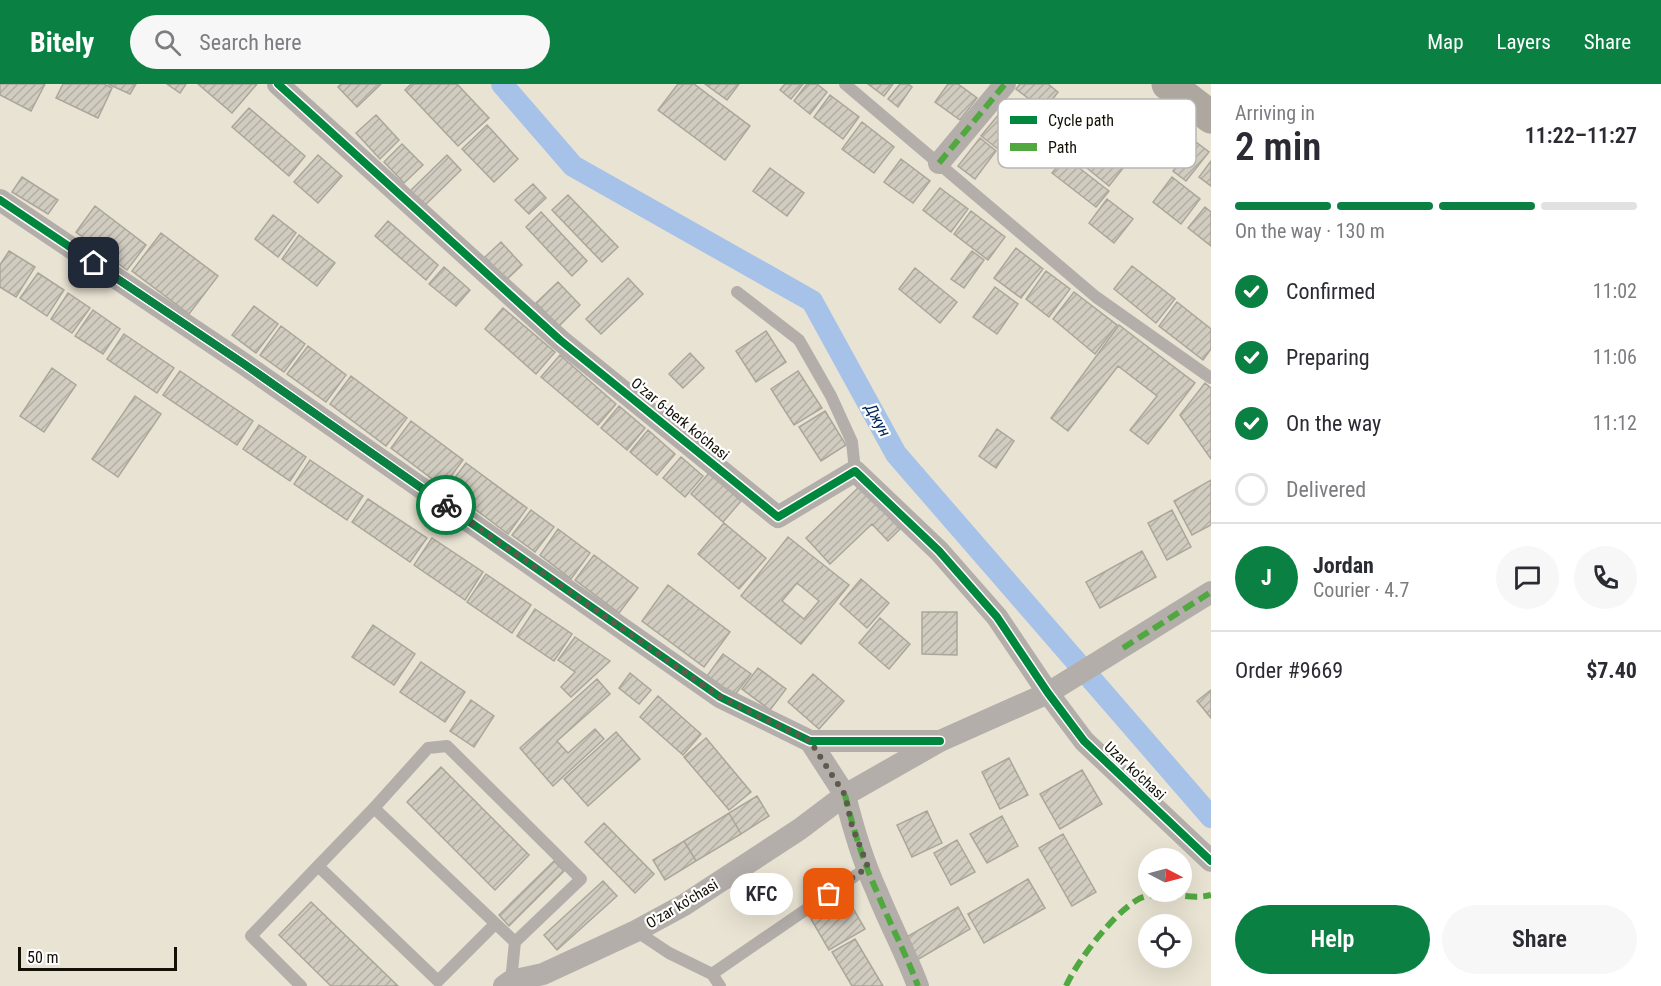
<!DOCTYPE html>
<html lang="en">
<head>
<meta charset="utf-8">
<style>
	:root { --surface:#fff; --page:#f7f7f7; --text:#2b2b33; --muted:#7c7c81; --line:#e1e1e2; --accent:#0b8043 }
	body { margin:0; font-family:"Roboto Condensed",sans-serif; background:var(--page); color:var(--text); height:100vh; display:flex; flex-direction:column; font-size:22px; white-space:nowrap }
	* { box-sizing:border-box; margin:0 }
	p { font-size:20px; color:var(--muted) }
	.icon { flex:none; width:33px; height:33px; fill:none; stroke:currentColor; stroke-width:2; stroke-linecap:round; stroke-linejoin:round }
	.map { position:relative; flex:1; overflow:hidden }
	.panel { display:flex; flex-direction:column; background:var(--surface); width:450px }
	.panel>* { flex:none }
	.needle { width:39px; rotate:96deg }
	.buttons { position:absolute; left:1138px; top:764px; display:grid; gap:12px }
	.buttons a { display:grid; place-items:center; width:54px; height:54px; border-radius:50%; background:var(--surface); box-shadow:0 6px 24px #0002; font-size:30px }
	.scale { position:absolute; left:18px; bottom:15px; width:159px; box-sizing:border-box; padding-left:6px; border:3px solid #131006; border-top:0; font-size:16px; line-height:21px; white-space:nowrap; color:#131006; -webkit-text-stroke:4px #fff; paint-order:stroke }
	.pin { position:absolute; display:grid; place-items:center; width:51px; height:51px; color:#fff; margin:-26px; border-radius:12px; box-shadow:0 3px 9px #0006 }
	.courier { position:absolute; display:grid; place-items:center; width:60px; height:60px; margin:-30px; border:4px solid #0b8043; border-radius:50%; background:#fff; color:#222; box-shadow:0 2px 8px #0007 }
	.bubble { position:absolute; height:42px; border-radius:21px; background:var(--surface); box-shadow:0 6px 24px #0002; font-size:20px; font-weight:600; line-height:42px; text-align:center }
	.head em { font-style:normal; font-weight:600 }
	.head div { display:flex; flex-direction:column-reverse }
	.head { display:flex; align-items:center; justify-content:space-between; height:102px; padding:0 24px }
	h1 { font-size:39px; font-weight:600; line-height:45px }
	.bar { display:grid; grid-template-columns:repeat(4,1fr); gap:9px 6px; align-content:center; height:72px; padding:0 24px }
	.bar i { height:8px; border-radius:4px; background:var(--line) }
	.bar .selected { background:var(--accent) }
	.bar p { grid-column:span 4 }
	.line { display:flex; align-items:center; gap:15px; padding:0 24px; border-top:2px solid var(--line) }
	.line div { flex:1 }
	.round { display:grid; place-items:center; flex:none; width:63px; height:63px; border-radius:32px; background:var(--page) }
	ol { padding:0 24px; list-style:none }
	li { display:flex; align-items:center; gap:18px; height:66px }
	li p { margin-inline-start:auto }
	li .icon { padding:6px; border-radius:50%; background:var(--accent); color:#fff; stroke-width:4 }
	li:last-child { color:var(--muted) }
	li i { width:33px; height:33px; border:3px solid var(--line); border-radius:50% }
	.button { display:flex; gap:12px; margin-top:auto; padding:12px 24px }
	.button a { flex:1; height:69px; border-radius:36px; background:var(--accent); color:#fff; font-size:24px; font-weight:600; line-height:69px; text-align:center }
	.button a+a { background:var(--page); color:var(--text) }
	header { display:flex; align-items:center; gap:36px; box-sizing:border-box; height:84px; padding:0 30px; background:var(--accent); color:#fff }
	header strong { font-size:28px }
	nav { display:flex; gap:33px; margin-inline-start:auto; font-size:21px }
	.search { width:420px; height:54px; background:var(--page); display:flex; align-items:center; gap:15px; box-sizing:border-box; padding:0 21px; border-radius:33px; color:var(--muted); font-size:22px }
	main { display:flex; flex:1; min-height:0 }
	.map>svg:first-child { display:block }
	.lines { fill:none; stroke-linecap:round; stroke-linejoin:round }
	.canal { stroke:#a6c2e9; stroke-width:22 }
	.building { fill:url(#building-hatch); stroke:#aba69a; stroke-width:1.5; fill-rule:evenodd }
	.service { stroke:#b3aeaa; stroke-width:12 }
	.minor { stroke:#b3aeaa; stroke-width:22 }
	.primary { stroke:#ada79f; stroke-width:33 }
	.quiet { stroke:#51a840; stroke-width:6; stroke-dasharray:12 6; stroke-linecap:butt }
	.cycleway-casing { stroke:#fff; stroke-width:11 }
	.cycleway { stroke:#00873e; stroke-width:8 }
	.done { stroke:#5e5a4e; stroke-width:6; stroke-dasharray:0 10.8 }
	.route { stroke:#0b8043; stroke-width:8 }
	.labels { text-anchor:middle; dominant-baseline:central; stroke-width:4.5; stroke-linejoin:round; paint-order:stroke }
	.street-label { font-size:15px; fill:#131006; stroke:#fff }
	.water-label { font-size:16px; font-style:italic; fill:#00275c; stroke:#fff }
	.key { fill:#fff; stroke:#b8b7b4; stroke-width:1.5 }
	.key-label { font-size:16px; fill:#131006 }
</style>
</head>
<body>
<header>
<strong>Bitely</strong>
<div class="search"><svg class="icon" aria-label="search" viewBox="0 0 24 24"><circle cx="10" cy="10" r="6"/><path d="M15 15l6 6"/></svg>Search here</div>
<nav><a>Map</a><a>Layers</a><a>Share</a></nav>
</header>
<main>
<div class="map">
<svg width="1211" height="902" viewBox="0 0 1211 902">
	<defs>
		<pattern id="building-hatch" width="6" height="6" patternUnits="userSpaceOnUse" patternTransform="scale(1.5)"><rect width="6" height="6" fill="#d1ccc0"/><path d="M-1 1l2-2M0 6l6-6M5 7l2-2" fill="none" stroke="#b3aea4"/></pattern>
	</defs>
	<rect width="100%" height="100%" fill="#e9e3d3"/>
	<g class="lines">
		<path class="canal" d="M502 0 573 82 812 217 896 370 1211 733"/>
	</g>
	<path class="building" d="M0 0H45L31 27 0 11Z
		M63 0H104L112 4 98 34 56 14Z
		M108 0H136L130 10Z
		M167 0H186L180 9Z
		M198 0H257L232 29Z
		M341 0H381L357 23 338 3Z
		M411 0H457L489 34 458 62 405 6Z
		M678 0H694L750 42 725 76 658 26Z
		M705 0H739L727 16Z
		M785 0H803L791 15 780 6Z
		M807 0H817L827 8 810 30 794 17Z
		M868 0H893L884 12Z
		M900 0H908L912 3 898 23 888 15Z
		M948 0H958L977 14 960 36 935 18Z
		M1020 0H1048L1058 8 1044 26 1016 5Z
		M830 11 859 33 843 55 814 33Z
		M249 24 305 72 289 92 232 43Z
		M1004 24 1020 37 998 65 981 52Z
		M376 31 399 56 380 75 356 49Z
		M862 38 894 63 874 89 842 65Z
		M487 41 518 75 494 98 462 65Z
		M980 54 996 67 975 95 958 82Z
		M1091 58 1124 83 1109 102 1077 76Z
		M1196 58 1209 68 1186 97 1173 87Z
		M402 60 423 81 404 99 384 78Z
		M318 71 342 92 318 119 294 98Z
		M447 71 461 86 422 124 408 109Z
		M1065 73 1109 107 1096 123 1052 89Z
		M901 75 930 97 913 119 884 98Z
		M1211 77V102L1199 93Z
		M770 84 804 109 787 132 753 107Z
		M22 93 58 116 48 130 12 108Z
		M1172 93 1200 115 1181 140 1153 118Z
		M533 100 546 114 529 130 515 116Z
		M940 104 968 125 951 148 923 126Z
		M568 111 618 163 602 178 552 126Z
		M1107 115 1133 135 1114 159 1089 139Z
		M95 122 146 161 127 186 76 148Z
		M1205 123 1211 128V162L1188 144Z
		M971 127 1005 153 988 176 954 150Z
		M541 128 587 177 572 192 526 143Z
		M273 131 296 149 278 173 255 155Z
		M388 137 438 181 426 196 375 152Z
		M161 149 218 192 189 230 132 187Z
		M299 151 335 179 317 202 282 175Z
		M501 158 522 181 506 196 485 173Z
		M1016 164 1043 185 1021 214 994 194Z
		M9 167 35 183 16 213 0 203V181Z
		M972 167 984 176 964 204 951 195Z
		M1132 182 1175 215 1156 239 1114 205Z
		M444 183 470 206 456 222 429 200Z
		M915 184 957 218 940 239 899 205Z
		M1046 187 1070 205 1049 233 1026 215Z
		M38 189 64 206 47 232 20 214Z
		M628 194 643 210 601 250 586 235Z
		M558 198 580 221 559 242 536 219Z
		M995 203 1018 220 997 250 973 233Z
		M1074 208 1117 241 1095 270 1053 235Z
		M68 209 90 224 72 249 51 235Z
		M1177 218 1211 245V265L1203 276 1159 242Z
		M254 222 278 240 256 269 232 251Z
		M503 224 555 268 536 290 485 245Z
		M93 226 120 245 103 270 75 252Z
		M1119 241 1195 299 1148 360 1130 346 1157 312 1118 282 1068 347 1051 334Z
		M281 242 305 260 284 288 260 271Z
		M766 247 786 278 756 298 736 267Z
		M124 250 174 284 157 309 107 275Z
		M308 262 346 291 326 318 287 290Z
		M690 269 704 284 683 304 669 290Z
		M560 271 616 320 598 341 541 293Z
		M52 284 76 301 44 348 20 332Z
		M180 287 253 337 237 361 163 311Z
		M798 287 822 324 794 341 771 305Z
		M351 292 407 334 386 362 330 320Z
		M1205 299 1211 304V375L1180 331Z
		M135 312 161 330 118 393 92 375Z
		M619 322 645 344 627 366 601 344Z
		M825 327 846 361 821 377 799 343Z
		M411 337 463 376 443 403 391 364Z
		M259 341 306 373 290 397 243 365Z
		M997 345 1014 357 996 384 979 372Z
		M648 346 675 370 657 391 630 368Z
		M681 373 703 392 685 413 663 394Z
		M310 376 363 412 347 436 294 400Z
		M466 379 527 424 508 450 447 404Z
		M709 389 741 417 723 438 691 410Z
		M1211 396V441L1192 451 1174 417Z
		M860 402 900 445 888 457 872 440 830 480 806 454Z
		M368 415 427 454 410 478 352 438Z
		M531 426 554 443 535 468 512 451Z
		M1172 426 1191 463 1167 476 1148 439Z
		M724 439 766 474 739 505 698 470Z
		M558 445 590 469 571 495 540 471Z
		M788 453 849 501 801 560 741 512ZM797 499 819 517 804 535 782 517Z
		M432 454 483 488 465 516 414 481Z
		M1142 467 1156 493 1100 524 1086 498Z
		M594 471 638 504 619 529 575 496Z
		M486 490 531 521 512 549 467 518Z
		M861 495 889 519 867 544 840 520Z
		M668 501 730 548 704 583 642 537Z
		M535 525 572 550 554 577 517 552Z
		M922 528H957V571L922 570Z
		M880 534 910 560 889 585 859 559Z
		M373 541 415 570 394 601 352 573Z
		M575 553 610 577 571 613 561 603 575 588 558 576Z
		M723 570 751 590 734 612 707 592Z
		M421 578 465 608 445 638 400 608Z
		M758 584 786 605 770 626 742 605Z
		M630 589 651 606 639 620 619 604Z
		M813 590 844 617 819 645 788 618Z
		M597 595 610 610 557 657 568 669 595 645 604 655 553 702 520 664Z
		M1211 606V634L1197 617Z
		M658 612 701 650 683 671 640 633Z
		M471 616 494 632 474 663 450 647Z
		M616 648 640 675 588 722 564 695Z
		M706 654 751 708 729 726 684 673Z
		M1009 674 1028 711 1000 725 982 688Z
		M441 683 529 771 495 806 407 718Z
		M1082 686 1102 720 1060 745 1040 710Z
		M757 712 769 732 741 750 729 729Z
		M927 727 942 759 912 773 897 741Z
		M729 729 741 750 696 777 684 757Z
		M1002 732 1018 762 987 779 970 750Z
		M604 739 654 790 635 809 585 758Z
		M1063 750 1096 808 1072 822 1039 764Z
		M957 756 975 788 951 801 934 769Z
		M684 757 696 777 665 796 653 776Z
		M554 777 564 787 509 842 499 831Z
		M1028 795 1045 824 984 859 968 830Z
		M603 797 617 812 557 866 544 851Z
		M847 814 865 845 829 866 811 835Z
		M311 818 398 902H331L279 851Z
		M958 823 970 845 917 876 905 854Z
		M855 855 883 902H852L832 868Z"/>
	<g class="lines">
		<path class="service" d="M845 0 1096 213 1211 294
			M737 208 799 256 831 312 852 358 855 387
			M374 724 428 664 447 662 581 795 515 858 511 897
			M495 840 438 897 318 782 374 724 515 858
			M636 847 669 869 712 890 720 902
			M712 890 868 783
			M301 902 251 852 318 782"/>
		<path class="minor" d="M278 0 560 256 778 433 855 387 939 467 997 533 1048 609 1084 657 1211 777
			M939 79 1005 0
			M0 116 244 280 720 613 810 657H940
			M810 657 845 711 940 657 1048 609 1211 508
			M504 902 511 897 543 890 636 847 684 821 800 745 845 711C853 744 863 777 877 808 890 840 906 870 918 902"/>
		<path class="primary" d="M1168 0 1211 33"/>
		<path class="quiet" d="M939 79 1005 0
			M1123 564 1211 508
			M845 711C853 744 863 777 877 808 890 840 906 870 918 902
			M1066 902C1078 876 1112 831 1137 816 1142 812 1153 811 1160 810 1180 809 1189 816 1211 811"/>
		<g class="cycleway-casing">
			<path id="cycleway" d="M278 0 560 256 778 433 855 387 939 467 997 533 1048 609 1084 657 1211 777
				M0 116 244 280 720 613 810 657H940"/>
		</g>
		<use href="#cycleway" class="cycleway"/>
	</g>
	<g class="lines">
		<path class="done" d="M446 421 720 613 810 657 845 711 852 742 868 783 829 810"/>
		<path class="route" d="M94 179 244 280 446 421"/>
	</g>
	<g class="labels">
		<g class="street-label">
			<text transform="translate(680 335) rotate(39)">O'zar 6-berk ko'chasi</text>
			<text transform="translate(1135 687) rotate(43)">Uzar ko'chasi</text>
			<text transform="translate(682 820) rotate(-31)">O'zar ko'chasi</text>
		</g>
		<g class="water-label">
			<text transform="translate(878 336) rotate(61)">Джун</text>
		</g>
	</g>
	<rect x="998" y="15" width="198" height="69" rx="9" class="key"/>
	<rect x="1010" y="32" width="27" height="8" fill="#00873e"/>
	<rect x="1010" y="59" width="27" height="8" fill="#51a840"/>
	<g class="key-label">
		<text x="1048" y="42">Cycle path</text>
		<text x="1048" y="69">Path</text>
	</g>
</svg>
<div class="buttons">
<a><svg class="needle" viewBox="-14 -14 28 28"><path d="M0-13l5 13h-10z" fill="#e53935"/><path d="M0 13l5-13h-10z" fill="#7c7c81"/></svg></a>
<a><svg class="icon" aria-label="locate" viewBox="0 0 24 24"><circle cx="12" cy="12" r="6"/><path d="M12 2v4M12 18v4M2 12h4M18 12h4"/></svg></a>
</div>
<div class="scale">50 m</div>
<div class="pin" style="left:829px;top:810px;background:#ea580c"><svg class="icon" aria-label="bag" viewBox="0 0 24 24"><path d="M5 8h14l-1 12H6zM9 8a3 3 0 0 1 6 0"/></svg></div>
<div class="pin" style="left:94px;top:179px;background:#1f2937"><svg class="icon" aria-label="home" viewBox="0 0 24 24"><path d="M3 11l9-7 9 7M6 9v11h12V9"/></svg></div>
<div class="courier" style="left:446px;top:421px"><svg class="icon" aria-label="bike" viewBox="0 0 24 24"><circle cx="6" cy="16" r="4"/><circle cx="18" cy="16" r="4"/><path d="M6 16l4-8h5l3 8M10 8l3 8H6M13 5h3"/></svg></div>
<div class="bubble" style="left:730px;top:789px;width:63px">KFC</div>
</div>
<section class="panel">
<div class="head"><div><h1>2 min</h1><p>Arriving in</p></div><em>11:22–11:27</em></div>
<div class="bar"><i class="selected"></i><i class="selected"></i><i class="selected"></i><i></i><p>On the way · 130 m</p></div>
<ol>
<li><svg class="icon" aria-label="check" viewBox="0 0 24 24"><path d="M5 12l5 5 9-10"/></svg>Confirmed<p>11:02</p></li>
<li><svg class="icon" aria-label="check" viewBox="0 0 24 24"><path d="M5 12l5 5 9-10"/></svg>Preparing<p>11:06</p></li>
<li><svg class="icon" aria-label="check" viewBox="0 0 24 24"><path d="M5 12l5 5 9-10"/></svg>On the way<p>11:12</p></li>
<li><i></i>Delivered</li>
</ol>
<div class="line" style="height:108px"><b class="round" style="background:var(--accent);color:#fff">J</b><div><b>Jordan</b><p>Courier · 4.7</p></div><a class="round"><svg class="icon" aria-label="chat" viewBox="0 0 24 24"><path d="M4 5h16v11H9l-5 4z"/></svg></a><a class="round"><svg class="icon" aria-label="phone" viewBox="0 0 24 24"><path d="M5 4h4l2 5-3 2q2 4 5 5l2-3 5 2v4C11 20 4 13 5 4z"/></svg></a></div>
<div class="line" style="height:78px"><div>Order #9669</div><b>$7.40</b></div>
<div class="button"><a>Help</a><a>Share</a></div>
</section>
</main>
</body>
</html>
